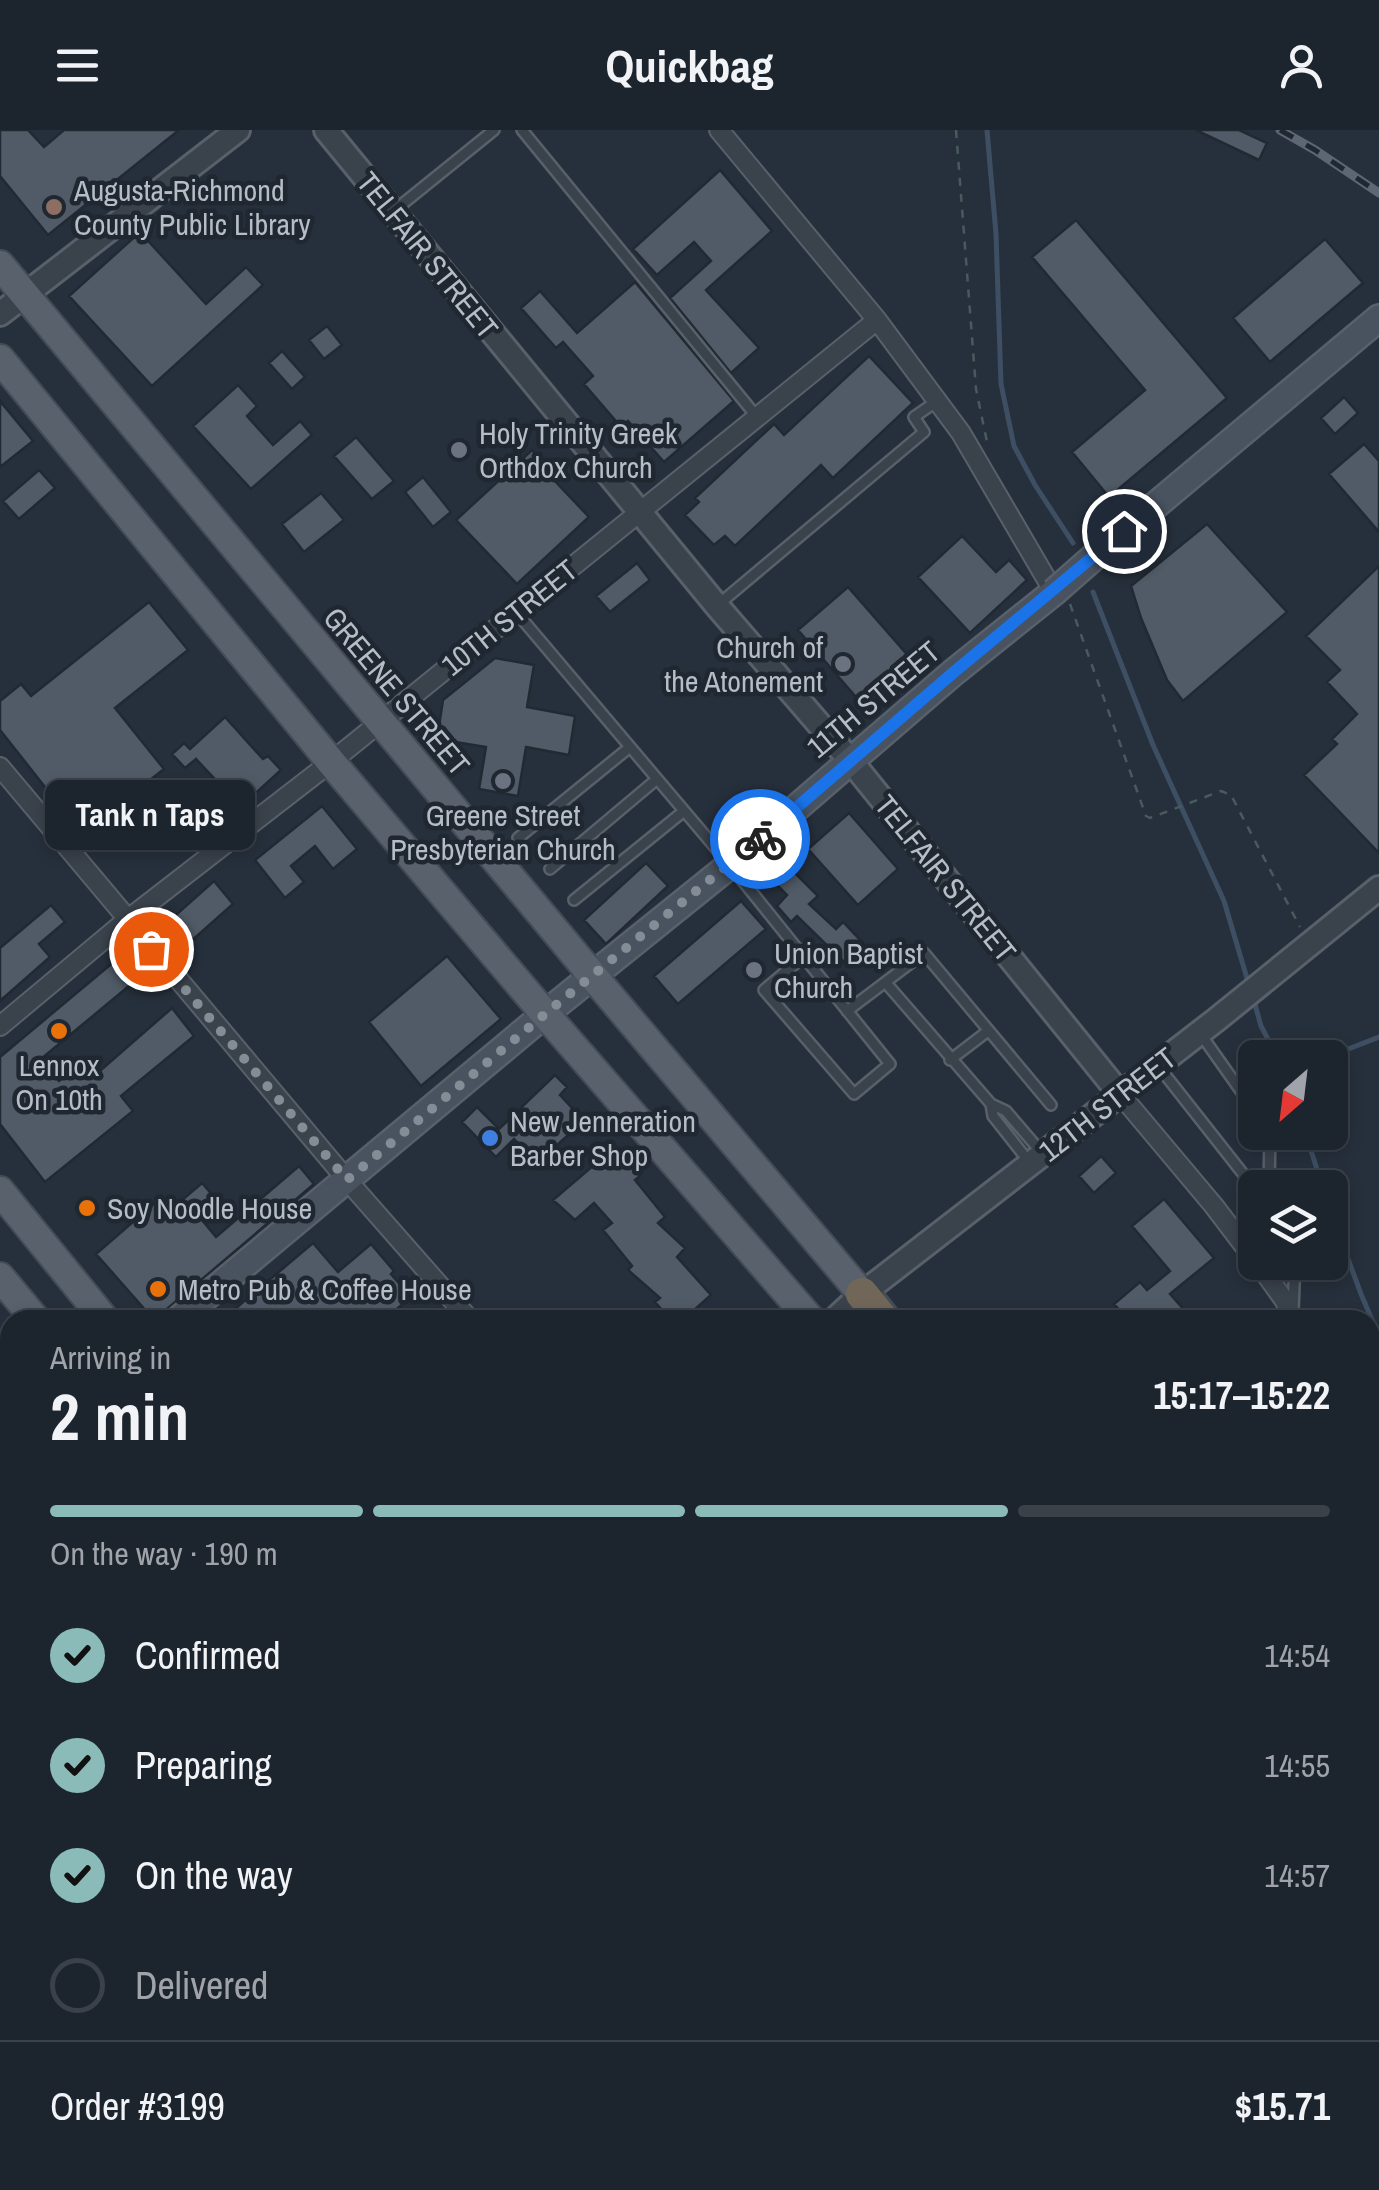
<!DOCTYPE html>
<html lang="en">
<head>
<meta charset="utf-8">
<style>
	:root { --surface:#1c242d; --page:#293039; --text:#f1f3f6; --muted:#a0a4aa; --line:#3a4149; --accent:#8bbbb9 }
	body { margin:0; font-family:"Archivo Narrow",sans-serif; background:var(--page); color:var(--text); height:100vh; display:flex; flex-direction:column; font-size:38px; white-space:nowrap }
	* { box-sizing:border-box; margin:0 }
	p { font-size:32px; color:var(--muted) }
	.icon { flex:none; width:55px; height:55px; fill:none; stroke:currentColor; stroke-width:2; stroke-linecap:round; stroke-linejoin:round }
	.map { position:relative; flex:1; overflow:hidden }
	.drawer { position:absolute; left:0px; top:1180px; width:1380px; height:880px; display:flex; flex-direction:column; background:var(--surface); border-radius:30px 30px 0 0; box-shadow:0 5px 15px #0003,0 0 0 2px var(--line) }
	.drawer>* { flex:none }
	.needle { width:65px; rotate:208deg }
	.controls { position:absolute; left:1238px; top:910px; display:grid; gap:20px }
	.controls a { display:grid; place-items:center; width:110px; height:110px; border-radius:15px; background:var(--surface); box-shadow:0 5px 15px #0003,0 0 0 2px var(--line); font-size:50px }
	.pin { position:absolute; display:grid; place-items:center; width:85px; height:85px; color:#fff; margin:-42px; border:5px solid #fff; border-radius:50%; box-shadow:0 2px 10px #0007 }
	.courier { position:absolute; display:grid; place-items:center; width:100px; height:100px; margin:-50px; border:8px solid #1a73e8; border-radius:50%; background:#fff; color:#222; box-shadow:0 2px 12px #0007 }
	.bubble { position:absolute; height:70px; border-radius:15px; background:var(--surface); box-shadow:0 5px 15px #0003,0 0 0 2px var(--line); font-size:32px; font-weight:700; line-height:70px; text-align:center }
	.head em { font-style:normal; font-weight:700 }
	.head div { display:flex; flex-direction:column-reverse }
	.head { display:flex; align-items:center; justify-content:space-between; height:170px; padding:0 50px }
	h1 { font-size:65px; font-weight:700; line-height:75px }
	.bar { display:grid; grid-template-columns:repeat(4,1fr); gap:15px 10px; align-content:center; height:120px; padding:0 50px }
	.bar i { height:12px; border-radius:8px; background:var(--line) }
	.bar .selected { background:var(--accent) }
	.bar p { grid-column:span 4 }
	.line { display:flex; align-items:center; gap:25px; padding:0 50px; border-top:2px solid var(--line) }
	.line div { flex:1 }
	ol { padding:0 50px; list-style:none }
	li { display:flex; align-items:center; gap:30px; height:110px }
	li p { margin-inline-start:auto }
	li .icon { padding:10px; border-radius:50%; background:var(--accent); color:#111; stroke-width:4 }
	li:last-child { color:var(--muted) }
	li i { width:55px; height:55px; border:5px solid var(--line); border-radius:50% }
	header { display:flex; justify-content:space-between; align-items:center; height:130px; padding:0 50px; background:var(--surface); font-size:45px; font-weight:700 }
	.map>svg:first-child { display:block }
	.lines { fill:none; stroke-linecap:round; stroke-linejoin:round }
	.stream { stroke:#3e4f63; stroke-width:5 }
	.building { fill:#505b67; stroke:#212933; stroke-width:2.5 }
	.service-casing { stroke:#58606a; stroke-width:14 }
	.minor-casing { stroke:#58606a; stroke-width:22 }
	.tertiary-casing { stroke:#58606a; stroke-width:28 }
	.secondary-casing { stroke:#58606a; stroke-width:30 }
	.primary-casing { stroke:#434b55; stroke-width:32 }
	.motorway-casing { stroke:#454d57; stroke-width:38 }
	.path { stroke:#485a5c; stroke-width:2.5; stroke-dasharray:8 8; stroke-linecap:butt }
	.service { stroke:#3a424c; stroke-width:9 }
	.minor { stroke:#3a424c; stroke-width:18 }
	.tertiary { stroke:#3a424c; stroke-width:22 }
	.secondary { stroke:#49525f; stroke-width:25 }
	.primary { stroke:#58616c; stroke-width:28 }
	.motorway { stroke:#716758; stroke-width:32 }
	.rail-casing { stroke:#5d6673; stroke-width:9 }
	.rail { stroke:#1f2731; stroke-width:5; stroke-dasharray:15; stroke-linecap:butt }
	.secondary-bridge-casing { stroke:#58606a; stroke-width:30; stroke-linecap:butt }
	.motorway-bridge-casing { stroke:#454d57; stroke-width:38; stroke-linecap:butt }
	.secondary-bridge { stroke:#49525f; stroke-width:25 }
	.motorway-bridge { stroke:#716758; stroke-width:32 }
	.done { stroke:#848c96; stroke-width:10; stroke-dasharray:0 18 }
	.route { stroke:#1a73e8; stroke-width:12 }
	.education-dot { fill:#8d6e63; stroke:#1f2731; stroke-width:4 }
	.worship-dot { fill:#6b7280; stroke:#1f2731; stroke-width:4 }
	.food-dot { fill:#e8710a; stroke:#1f2731; stroke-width:4 }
	.shop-dot { fill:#3f7fe0; stroke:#1f2731; stroke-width:4 }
	.labels { text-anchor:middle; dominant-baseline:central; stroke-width:9; stroke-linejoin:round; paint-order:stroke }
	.poi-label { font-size:30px; fill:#b6bdc7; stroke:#1f2731; text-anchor:start }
	.street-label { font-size:30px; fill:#b6bdc7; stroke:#1f2731 }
</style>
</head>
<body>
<header><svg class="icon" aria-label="menu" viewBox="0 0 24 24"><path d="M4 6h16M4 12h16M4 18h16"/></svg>Quickbag<svg class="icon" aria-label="person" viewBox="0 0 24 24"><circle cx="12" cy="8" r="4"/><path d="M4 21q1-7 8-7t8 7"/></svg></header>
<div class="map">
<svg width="1379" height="2060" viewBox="0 0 1379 2060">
	<rect width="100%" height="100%" fill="#26303c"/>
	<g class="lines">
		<path class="stream" d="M987 0 996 104 1001 254 1014 316 1035 355 1073 413
			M1093 462 1153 615 1224 771 1249 855
			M1254 871 1261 896 1278 928
			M1325 928 1379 907
			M1305 1002 1323 1058
			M1330 1080 1361 1164 1379 1206"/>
	</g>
	<path class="building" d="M0 0H28L44 17 64 0H179L48 105 0 46Z
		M1196 0H1239L1267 13 1259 30Z
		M720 40 772 101 706 160 759 218 731 243 670 168 711 131 694 112 657 145 633 119Z
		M1076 90 1227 268 1109 367 1072 322 1145 260 1032 127Z
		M140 102 206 174 246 137 263 155 152 256 69 166Z
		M1325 109 1363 153 1270 232 1233 188Z
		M635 152 734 271 664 332 628 291 621 297 584 254 593 246 563 212 556 218 521 178 540 161 577 203Z
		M327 196 342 215 324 229 309 210Z
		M282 221 305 247 292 259 269 233Z
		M869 226 913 273 833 348 821 335 735 416 725 406 714 415 685 385 699 372 695 368 774 294 784 305Z
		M238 255 257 276 247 286 273 315 300 291 312 305 251 359 193 296Z
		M1344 267 1358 283 1335 304 1321 288Z
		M0 271 33 311 0 337Z
		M356 307 394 351 372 369 334 326Z
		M1364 314 1379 331V402L1329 344Z
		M532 320 557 347 554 350 589 387 517 454 456 390Z
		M39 340 55 358 19 389 3 371Z
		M423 347 451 382 433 397 405 362Z
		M321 363 344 390 304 422 282 394Z
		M1207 394 1287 482 1183 571 1167 550 1141 488 1131 456Z
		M962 406 996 442 1009 430 1027 450 970 503 918 447Z
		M637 433 650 450 610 482 596 466Z
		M1379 436V723L1304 645 1337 614 1332 609 1357 584 1327 552 1340 540 1306 506Z
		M848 457 918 537 868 581 798 500Z
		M149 472 188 520 115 578 164 639 82 704 0 600V571L21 554 31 566Z
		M495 528 534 535 527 577 575 586 569 625 526 617 518 666 479 659 486 617 437 609 443 570Z
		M225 587 263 629 268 626 281 640 234 683 219 666 225 660 196 629 185 638 172 624 184 613 190 619Z
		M322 676 357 719 333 739 315 716 291 736 304 752 285 768 255 730Z
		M849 683 898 739 858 775 808 719Z
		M646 733 668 756 606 814 584 790Z
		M786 734 818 766 809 774 836 799 843 792 864 814 844 832 797 786 791 792 777 776 787 765 770 748Z
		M214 751 233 774 189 813 169 791Z
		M741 771 766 799 678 874 654 846Z
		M51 775 65 792 39 814 50 827 0 871V818Z
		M122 825 141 846 41 929 59 951 81 932 93 947 172 878 194 906 121 966 133 981 45 1052 0 994V927Z
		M447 826 501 889 421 956 369 892Z
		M555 945 567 957 560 965 584 991 537 1033 514 1009 496 1027 462 992 477 977 499 999Z
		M615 1017 640 1046 635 1050 665 1087 658 1093 685 1118 677 1127 711 1165 683 1190 676 1183 669 1188 655 1172 660 1168 628 1140 632 1136 603 1100 612 1093 594 1073 575 1090 553 1070Z
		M1101 1026 1116 1043 1094 1063 1079 1046Z
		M299 1036 314 1054 154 1190 96 1124 157 1071 167 1083 202 1053 215 1068 197 1084 216 1107Z
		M1164 1069 1214 1128 1170 1164 1193 1190H1128L1114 1174 1140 1152 1147 1160 1170 1141 1132 1096Z
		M313 1113 338 1142 371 1114 394 1141 391 1144 411 1167 384 1190H222Z"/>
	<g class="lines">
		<g class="service-casing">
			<path id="service" d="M522 0 757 287
				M395 80 494 0
				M719 474 924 302 914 287 937 271
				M516 482 730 735 890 934 854 964 764 860 803 827
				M518 708 630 617
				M550 739 657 649
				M574 770 684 681
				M886 853 991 974 1006 981 1042 1023
				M847 881 924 823 1051 975
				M1202 906 1255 981
				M950 930 988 901
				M1159 937 1255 1059
				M991 974 993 986 1030 1033
				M1269 1058 1270 1002
				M1293 1180 1295 1132
				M0 1414 10 1405
				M0 1440 10 1432
				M0 1631 10 1623
				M1370 1958 1379 1951
				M1370 2024 1379 2034
				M1276 2050 1285 2060
				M482 2060 494 2050
				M636 2060 648 2050
				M1326 2060 1338 2050"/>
		</g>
		<g class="minor-casing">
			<path id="minor" d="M719 0 877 190 961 303 1054 462
				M0 637 347 1050 470 1190
				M0 896 127 790 331 632 877 190
				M1120 964 1214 1076 1255 1130
				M1257 1132 1285 1171 1293 1190
				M1370 1366 1379 1386
				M0 1466 10 1478
				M0 1879 10 1871
				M501 2050 511 2060
				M1200 2050 1209 2060"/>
		</g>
		<g class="tertiary-casing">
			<path id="tertiary" d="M326 0 717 476 850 630 1120 964
				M0 184 238 0
				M834 1190 862 1164 1216 890 1379 758"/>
		</g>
		<g class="secondary-casing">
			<path id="secondary" d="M1095 426 1379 188
				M178 1190 545 884 730 735 954 542 1054 462
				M0 1339 10 1330
				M0 1796 10 1808
				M1370 1858 1379 1868
				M223 2050 232 2060"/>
		</g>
		<g class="primary-casing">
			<path id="primary" d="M0 135 592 845 862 1164
				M0 229 331 632 545 884 811 1190
				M0 1061 105 1190
				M0 1147 36 1190
				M769 2050 778 2060
				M838 2050 847 2060
				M901 2060 913 2050"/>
		</g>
		<g class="motorway-casing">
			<path id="motorway" d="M862 1164 883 1190
				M1370 1679 1379 1684"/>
		</g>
		<path class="path" d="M956 0 976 259 987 312
			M1070 474 1146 686 1150 688 1221 661 1231 665 1300 797
			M5 1902 10 1903
			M0 1984 10 1975"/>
		<use href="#service" class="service"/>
		<use href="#minor" class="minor"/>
		<use href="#tertiary" class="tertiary"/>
		<use href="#secondary" class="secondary"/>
		<use href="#primary" class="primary"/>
		<use href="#motorway" class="motorway"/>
		<g class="rail-casing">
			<path id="rail" d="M1280 0 1315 20 1379 63"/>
		</g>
		<use href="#rail" class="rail"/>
		<g class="secondary-bridge-casing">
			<path id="secondary-bridge" d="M1054 462 1095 426"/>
		</g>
		<g class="motorway-bridge-casing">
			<path id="motorway-bridge" d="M1370 1642 1379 1648"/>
		</g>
		<use href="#secondary-bridge" class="secondary-bridge"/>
		<use href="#motorway-bridge" class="motorway-bridge"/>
	</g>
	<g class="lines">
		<path class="done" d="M151 819 347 1050 545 884 760 709"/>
		<path class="route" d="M760 709 954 542 1124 401"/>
	</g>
	<circle class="education-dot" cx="54" cy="77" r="10"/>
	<g class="worship-dot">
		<circle cx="459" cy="320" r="10"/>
		<circle cx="843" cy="534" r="10"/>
		<circle cx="503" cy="651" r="10"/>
		<circle cx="754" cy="840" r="10"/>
	</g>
	<g class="food-dot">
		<circle cx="59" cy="901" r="10"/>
		<circle cx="87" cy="1078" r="10"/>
		<circle cx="158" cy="1159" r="10"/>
	</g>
	<circle class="shop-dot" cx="490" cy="1008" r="10"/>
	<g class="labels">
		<g class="poi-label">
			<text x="74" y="60">Augusta-Richmond<tspan x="74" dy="34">County Public Library</tspan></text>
			<text x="479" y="303">Holy Trinity Greek<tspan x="479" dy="34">Orthdox Church</tspan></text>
			<text x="823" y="517" text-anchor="end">Church of<tspan x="823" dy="34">the Atonement</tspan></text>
			<text x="503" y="685" text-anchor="middle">Greene Street<tspan x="503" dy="34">Presbyterian Church</tspan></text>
			<text x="774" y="823">Union Baptist<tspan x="774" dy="34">Church</tspan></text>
			<text x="59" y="935" text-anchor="middle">Lennox<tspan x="59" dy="34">On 10th</tspan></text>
			<text x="510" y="991">New Jenneration<tspan x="510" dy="34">Barber Shop</tspan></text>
			<text x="107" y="1078">Soy Noodle House</text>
			<text x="178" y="1159">Metro Pub &amp; Coffee House</text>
		</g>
		<g class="street-label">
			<text transform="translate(428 125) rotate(51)">TELFAIR STREET</text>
			<text transform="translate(509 487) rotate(-39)">10TH STREET</text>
			<text transform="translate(397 561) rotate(50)">GREENE STREET</text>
			<text transform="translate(873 569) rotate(-40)">11TH STREET</text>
			<text transform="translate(946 748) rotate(51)">TELFAIR STREET</text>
			<text transform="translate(1107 974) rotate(-38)">12TH STREET</text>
		</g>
	</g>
</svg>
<div class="controls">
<a><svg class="needle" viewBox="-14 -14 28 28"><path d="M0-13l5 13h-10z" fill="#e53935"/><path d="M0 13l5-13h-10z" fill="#a0a4aa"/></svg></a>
<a><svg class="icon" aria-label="layers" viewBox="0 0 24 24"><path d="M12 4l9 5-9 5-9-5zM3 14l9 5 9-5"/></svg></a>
</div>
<div class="pin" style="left:151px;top:819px;background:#ea580c"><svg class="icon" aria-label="bag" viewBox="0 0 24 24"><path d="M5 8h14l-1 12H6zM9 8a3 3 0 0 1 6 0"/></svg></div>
<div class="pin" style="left:1124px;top:401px;background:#1f2937"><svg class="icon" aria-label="home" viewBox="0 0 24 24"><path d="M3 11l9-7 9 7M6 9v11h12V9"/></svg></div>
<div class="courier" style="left:760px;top:709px"><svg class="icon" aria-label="bike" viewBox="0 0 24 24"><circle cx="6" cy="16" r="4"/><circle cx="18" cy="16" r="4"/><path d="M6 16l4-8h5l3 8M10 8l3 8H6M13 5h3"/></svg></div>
<div class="bubble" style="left:45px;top:650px;width:210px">Tank n Taps</div>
<section class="drawer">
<div class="head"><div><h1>2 min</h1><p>Arriving in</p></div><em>15:17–15:22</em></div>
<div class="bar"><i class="selected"></i><i class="selected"></i><i class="selected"></i><i></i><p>On the way · 190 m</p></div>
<ol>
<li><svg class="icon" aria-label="check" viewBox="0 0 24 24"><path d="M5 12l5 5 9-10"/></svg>Confirmed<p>14:54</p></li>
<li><svg class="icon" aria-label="check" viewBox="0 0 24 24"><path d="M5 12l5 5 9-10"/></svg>Preparing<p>14:55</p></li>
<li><svg class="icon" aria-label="check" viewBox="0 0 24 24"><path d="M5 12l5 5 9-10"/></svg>On the way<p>14:57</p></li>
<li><i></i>Delivered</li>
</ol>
<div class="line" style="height:130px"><div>Order #3199</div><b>$15.71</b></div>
</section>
</div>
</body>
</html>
